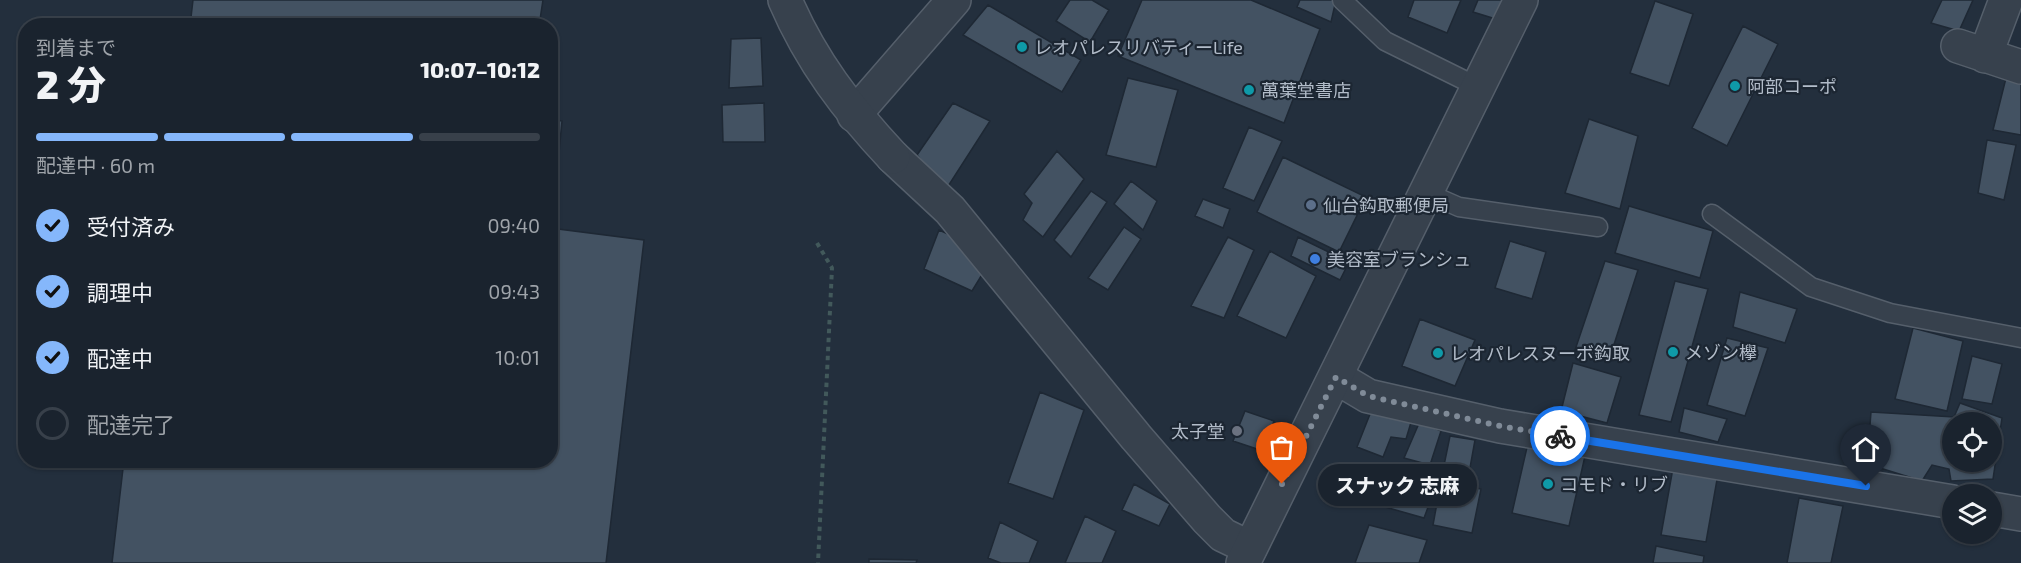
<!DOCTYPE html>
<html lang="ja">
<head>
<meta charset="utf-8">
<style>
	:root { --surface:#1a232e; --page:#272f3a; --text:#f1f3f6; --muted:#9fa4aa; --line:#38404a; --accent:#85b7fb }
	body { margin:0; font-family:"Exo 2","Noto Sans JP",sans-serif; background:var(--page); color:var(--text); height:100vh; display:flex; flex-direction:column; font-size:22px; white-space:nowrap }
	* { box-sizing:border-box; margin:0 }
	p { font-size:20px; color:var(--muted) }
	.icon { flex:none; width:33px; height:33px; fill:none; stroke:currentColor; stroke-width:2; stroke-linecap:round; stroke-linejoin:round }
	.map { position:relative; flex:1; overflow:hidden }
	.sheet { position:absolute; left:18px; top:18px; width:540px; height:450px; display:flex; flex-direction:column; background:var(--surface); border-radius:24px; box-shadow:0 2px 4px #0004,0 0 0 2px var(--line) }
	.sheet>* { flex:none }
	.buttons { position:absolute; left:1942px; top:412px; display:grid; gap:12px }
	.buttons a { display:grid; place-items:center; width:60px; height:60px; border-radius:50%; background:var(--surface); box-shadow:0 2px 4px #0004,0 0 0 2px var(--line); font-size:30px }
	.pin { position:absolute; display:grid; place-items:center; width:51px; height:51px; color:#fff; margin:-62px -26px; border-radius:50% 50% 50% 0; rotate:-45deg; box-shadow:0 0 6px #0007 }
	.pin .icon { rotate:45deg }
	.courier { position:absolute; display:grid; place-items:center; width:60px; height:60px; margin:-30px; border:4px solid #1a73e8; border-radius:50%; background:#fff; color:#222; box-shadow:0 2px 8px #0007 }
	.bubble { position:absolute; height:42px; border-radius:21px; background:var(--surface); box-shadow:0 2px 4px #0004,0 0 0 2px var(--line); font-size:20px; font-weight:800; line-height:42px; text-align:center }
	.head em { font-style:normal; font-weight:800 }
	.head div { display:flex; flex-direction:column-reverse }
	.head { display:flex; align-items:center; justify-content:space-between; height:102px; padding:0 18px }
	h1 { font-size:39px; font-weight:800; line-height:45px }
	.bar { display:grid; grid-template-columns:repeat(4,1fr); gap:9px 6px; align-content:center; height:72px; padding:0 18px }
	.bar i { height:8px; border-radius:4px; background:var(--line) }
	.bar .current { background:var(--accent) }
	.bar p { grid-column:span 4 }
	ol { padding:0 18px; list-style:none }
	li { display:flex; align-items:center; gap:18px; height:66px }
	li p { margin-inline-start:auto }
	li .icon { padding:6px; border-radius:50%; background:var(--accent); color:#111; stroke-width:4 }
	li:last-child { color:var(--muted) }
	li i { width:33px; height:33px; border:3px solid var(--line); border-radius:50% }
	.map>svg:first-child { display:block }
	.building { fill:#435262; stroke:#1e2834; stroke-width:1.5; fill-rule:evenodd }
	.lines { fill:none; stroke-linecap:round; stroke-linejoin:round }
	.service-casing { stroke:#555f6b; stroke-width:21 }
	.minor-casing { stroke:#555f6b; stroke-width:36 }
	.tertiary-casing { stroke:#555f6b; stroke-width:36 }
	.path { stroke:#42595b; stroke-width:4; stroke-dasharray:4.5 4.5; stroke-linecap:butt }
	.service { stroke:#37414d; stroke-width:18 }
	.minor { stroke:#37414d; stroke-width:33 }
	.tertiary { stroke:#37414d; stroke-width:33 }
	.done { stroke:#808b98; stroke-width:6; stroke-dasharray:0 10.8 }
	.route { stroke:#1a73e8; stroke-width:8 }
	.culture-dot { fill:#0f9aa8; stroke:#1c2632; stroke-width:2 }
	.service-dot { fill:#5c6f8a; stroke:#1c2632; stroke-width:2 }
	.shop-dot { fill:#3f7fe0; stroke:#1c2632; stroke-width:2 }
	.worship-dot { fill:#6b7280; stroke:#1c2632; stroke-width:2 }
	.labels { text-anchor:middle; dominant-baseline:central; stroke-width:4.5; stroke-linejoin:round; paint-order:stroke }
	.poi-label { font-size:18px; fill:#b2bcc9; stroke:#1c2632; text-anchor:start }
</style>
</head>
<body>
<div class="map">
<svg width="2021" height="563" viewBox="0 0 2021 563">
	<rect width="100%" height="100%" fill="#232f3d"/>
	<path class="building" d="M193 0H543L539 26H190Z
		M1070 0H1092L1109 10 1090 42 1056 21Z
		M1142 0H1251L1320 29 1284 123 1118 56Z
		M1300 0H1336L1331 22 1297 7Z
		M1414 0H1461L1447 33 1408 17Z
		M1478 0H1508L1499 20 1473 12Z
		M1942 0H1973L1959 31 1931 23Z
		M1655 1 1693 14 1669 86 1630 73Z
		M988 5 1081 60 1062 92 963 35Z
		M1743 26 1778 44 1727 146 1692 128Z
		M761 38 763 86 729 88 731 39Z
		M2007 74 2021 77V135L1993 130Z
		M1128 78 1178 90 1156 167 1106 155Z
		M764 103 765 142H723L722 105Z
		M953 103 990 121 945 191 917 155Z
		M550 119 562 121 553 214 550 213Z
		M1589 119 1638 136 1620 209 1565 193Z
		M1249 127 1282 141 1254 201 1223 188Z
		M1987 140 2016 145 2004 200 1978 193Z
		M1057 151 1084 179 1043 237 1023 220 1032 203 1024 194Z
		M1283 157 1366 197 1339 252 1257 212Z
		M1131 181 1157 201 1143 230 1114 204Z
		M1091 191 1107 202 1071 257 1054 240Z
		M1203 199 1230 209 1223 228 1195 216Z
		M1629 206 1713 231 1700 278 1615 253Z
		M1124 227 1141 239 1108 290 1088 278Z
		M550 228 644 240 606 563H112L124 460H550Z
		M939 230 966 242 983 273 972 291 924 269Z
		M1228 237 1254 250 1224 318 1191 306Z
		M1298 237 1349 262 1340 280 1291 256Z
		M1510 241 1546 252 1532 299 1495 288Z
		M1270 251 1316 276 1286 338 1237 316Z
		M1605 261 1638 270 1609 360 1575 350Z
		M1675 281 1708 289 1671 422 1639 415Z
		M1740 292 1797 309 1785 343 1733 327Z
		M1420 319 1475 340 1455 386 1402 366Z
		M1913 328 1963 341 1947 411 1895 399Z
		M1727 338 1768 348 1745 416 1707 405Z
		M1972 356 2002 364 1992 404 1962 399Z
		M1573 363 1621 377 1607 423 1561 411Z
		M1040 392 1084 410 1053 499 1008 483Z
		M1960 403 2002 418 1993 479 1951 481 1949 469 1932 465 1922 481 1867 464 1871 412 1954 417ZM1953 423H1992V462H1953Z
		M1374 404 1412 419 1406 439 1391 437 1383 457 1357 447Z
		M1684 408 1727 419 1718 442 1679 432Z
		M1245 411 1274 421 1263 451 1233 441Z
		M1420 421 1441 431 1430 465 1404 458Z
		M1450 436 1475 440 1468 479 1442 475Z
		M1528 443 1585 456 1569 526 1512 513Z
		M1375 466 1436 486 1424 518 1364 501Z
		M1673 468 1718 474 1706 542 1661 535Z
		M1441 481 1481 489 1472 533 1433 525Z
		M1134 484 1170 504 1159 526 1122 510Z
		M1799 498 1843 506 1831 563H1787Z
		M1085 516 1116 531 1102 563H1065Z
		M1000 522 1038 541 1029 563H1001L988 558Z
		M1369 525 1427 540 1419 563H1355Z
		M1656 546 1704 556 1703 563H1653Z
		M869 559 917 560 916 563H869Z"/>
	<g class="lines">
		<g class="service-casing">
			<path id="service" d="M1342 0 1385 41 1478 87
				M1427 193 1459 207 1598 227
				M1712 214 1811 287 1890 313 2021 338"/>
		</g>
		<g class="minor-casing">
			<path id="minor" d="M1958 46 2021 67
				M1985 56 2006 0
				M854 115 954 0
				M893 157 950 210 1136 437 1207 519 1223 535 1250 548
				M1336 377 1368 396 1500 426 1953 502
				M1992 509 2021 514"/>
		</g>
		<g class="tertiary-casing">
			<path id="tertiary" d="M785 0C811 61 848 109 893 157
				M1243 563 1521 0"/>
		</g>
		<path class="path" d="M817 243 832 268 818 563"/>
		<use href="#service" class="service"/>
		<use href="#minor" class="minor"/>
		<use href="#tertiary" class="tertiary"/>
	</g>
	<g class="lines">
		<path class="done" d="M1282 484 1336 377 1368 396 1500 426 1560 436"/>
		<path class="route" d="M1560 436 1866 486"/>
	</g>
	<g class="culture-dot">
		<circle cx="1022" cy="47" r="6"/>
		<circle cx="1735" cy="86" r="6"/>
		<circle cx="1249" cy="90" r="6"/>
		<circle cx="1673" cy="352" r="6"/>
		<circle cx="1438" cy="353" r="6"/>
		<circle cx="1548" cy="484" r="6"/>
	</g>
	<circle class="service-dot" cx="1311" cy="205" r="6"/>
	<circle class="shop-dot" cx="1315" cy="259" r="6"/>
	<circle class="worship-dot" cx="1237" cy="431" r="6"/>
	<g class="labels">
		<g class="poi-label">
			<text x="1034" y="47">レオパレスリバティーLife</text>
			<text x="1747" y="86">阿部コーポ</text>
			<text x="1261" y="90">萬葉堂書店</text>
			<text x="1323" y="205">仙台鈎取郵便局</text>
			<text x="1327" y="259">美容室ブランシュ</text>
			<text x="1685" y="352">メゾン欅</text>
			<text x="1450" y="353">レオパレスヌーボ鈎取</text>
			<text x="1225" y="431" text-anchor="end">太子堂</text>
			<text x="1560" y="484">コモド・リブ</text>
		</g>
	</g>
</svg>
<div class="buttons">
<a><svg class="icon" aria-label="locate" viewBox="0 0 24 24"><circle cx="12" cy="12" r="6"/><path d="M12 2v4M12 18v4M2 12h4M18 12h4"/></svg></a>
<a><svg class="icon" aria-label="layers" viewBox="0 0 24 24"><path d="M12 4l9 5-9 5-9-5zM3 14l9 5 9-5"/></svg></a>
</div>
<div class="pin" style="left:1282px;top:484px;background:#ea580c"><svg class="icon" aria-label="bag" viewBox="0 0 24 24"><path d="M5 8h14l-1 12H6zM9 8a3 3 0 0 1 6 0"/></svg></div>
<div class="pin" style="left:1866px;top:486px;background:#1f2937"><svg class="icon" aria-label="home" viewBox="0 0 24 24"><path d="M3 11l9-7 9 7M6 9v11h12V9"/></svg></div>
<div class="courier" style="left:1560px;top:436px"><svg class="icon" aria-label="bike" viewBox="0 0 24 24"><circle cx="6" cy="16" r="4"/><circle cx="18" cy="16" r="4"/><path d="M6 16l4-8h5l3 8M10 8l3 8H6M13 5h3"/></svg></div>
<div class="bubble" style="left:1318px;top:464px;width:159px">スナック 志麻</div>
<section class="sheet">
<div class="head"><div><h1>2 分</h1><p>到着まで</p></div><em>10:07–10:12</em></div>
<div class="bar"><i class="current"></i><i class="current"></i><i class="current"></i><i></i><p>配達中 · 60 m</p></div>
<ol>
<li><svg class="icon" aria-label="check" viewBox="0 0 24 24"><path d="M5 12l5 5 9-10"/></svg>受付済み<p>09:40</p></li>
<li><svg class="icon" aria-label="check" viewBox="0 0 24 24"><path d="M5 12l5 5 9-10"/></svg>調理中<p>09:43</p></li>
<li><svg class="icon" aria-label="check" viewBox="0 0 24 24"><path d="M5 12l5 5 9-10"/></svg>配達中<p>10:01</p></li>
<li><i></i>配達完了</li>
</ol>
</section>
</div>
</body>
</html>
